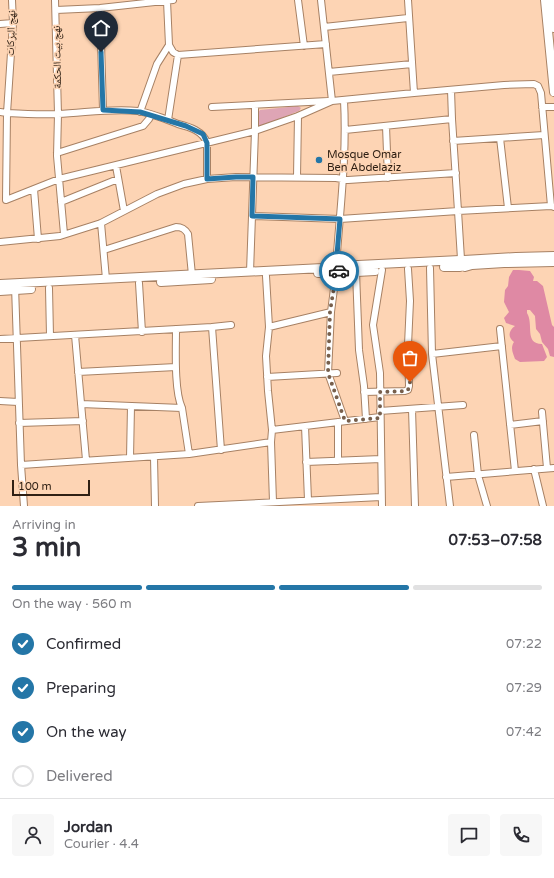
<!DOCTYPE html>
<html lang="en">
<head>
<meta charset="utf-8">
<style>
	:root { --surface:#fff; --page:#f7f7f7; --text:#2b2b33; --muted:#7c7c81; --line:#e1e1e2; --accent:#2476a7 }
	body { margin:0; font-family:"Varela Round","Noto Naskh Arabic",sans-serif; background:var(--page); color:var(--text); height:100vh; display:flex; flex-direction:column; font-size:15px; white-space:nowrap }
	* { box-sizing:border-box; margin:0 }
	p { font-size:13px; color:var(--muted) }
	.icon { flex:none; width:22px; height:22px; fill:none; stroke:currentColor; stroke-width:2; stroke-linecap:round; stroke-linejoin:round }
	.map { position:relative; height:506px; overflow:hidden }
	.sheet { display:flex; flex-direction:column; background:var(--surface); flex:1 }
	.sheet>* { flex:none }
	.scale { position:absolute; left:12px; bottom:10px; width:78px; box-sizing:border-box; padding-left:4px; border:2px solid #2f2014; border-top:0; font-size:11px; line-height:14px; white-space:nowrap; color:#2f2014; -webkit-text-stroke:3px #fdd4b4; paint-order:stroke }
	.pin { position:absolute; display:grid; place-items:center; width:34px; height:34px; color:#fff; margin:-41px -17px; border-radius:50% 50% 50% 0; rotate:-45deg; box-shadow:0 0 4px #0007 }
	.pin .icon { rotate:45deg }
	.courier { position:absolute; display:grid; place-items:center; width:40px; height:40px; margin:-20px; border:3px solid #2476a7; border-radius:50%; background:#fff; color:#222; box-shadow:0 1px 5px #0007 }
	.head em { font-style:normal; font-weight:700 }
	.head div { display:flex; flex-direction:column-reverse }
	.head { display:flex; align-items:center; justify-content:space-between; height:68px; padding:0 12px }
	h1 { font-size:26px; font-weight:700; line-height:30px }
	.bar { display:grid; grid-template-columns:repeat(4,1fr); gap:6px 4px; align-content:center; height:48px; padding:0 12px }
	.bar i { height:5px; border-radius:3px; background:var(--line) }
	.bar .current { background:var(--accent) }
	.bar p { grid-column:span 4 }
	.line { display:flex; align-items:center; gap:10px; padding:0 12px; border-top:1px solid var(--line) }
	.line div { flex:1 }
	.round { display:grid; place-items:center; flex:none; width:42px; height:42px; border-radius:4px; background:var(--page) }
	ol { padding:0 12px; list-style:none }
	li { display:flex; align-items:center; gap:12px; height:44px }
	li p { margin-inline-start:auto }
	li .icon { padding:4px; border-radius:50%; background:var(--accent); color:#fff; stroke-width:4 }
	li:last-child { color:var(--muted) }
	li i { width:22px; height:22px; border:2px solid var(--line); border-radius:50% }
	.map>svg:first-child { display:block }
	.green { fill:#dea5b5 }
	.forest { fill:#df89a4 }
	.lines { fill:none; stroke-linecap:round; stroke-linejoin:round }
	.minor-casing { stroke:#a78164; stroke-width:8 }
	.major-casing { stroke:#a78164; stroke-width:10 }
	.minor { stroke:#fff; stroke-width:6 }
	.major { stroke:#fff; stroke-width:8 }
	.done { stroke:#775f4c; stroke-width:4; stroke-dasharray:0 7.2 }
	.route { stroke:#2476a7; stroke-width:5 }
	.poi-dot { fill:#2476a7; stroke:#fdd4b4; stroke-width:1.5 }
	.labels { text-anchor:middle; dominant-baseline:central; stroke-width:3.5; stroke-linejoin:round; paint-order:stroke }
	.street-label { font-size:11px; fill:#2f2014; stroke:#fdd4b4 }
	.poi-label { font-size:11px; fill:#2f2014; stroke:#fdd4b4; text-anchor:start }
</style>
</head>
<body>
<div class="map">
<svg width="554" height="506" viewBox="0 0 554 506">
	<rect width="100%" height="100%" fill="#fdd4b4"/>
	<path class="green" d="M298 106 301 108 299 111 261 126 258 125V113L260 110Z"/>
	<path class="forest" d="M513 270H519L530 271 534 277 533 281H537L543 286 552 325 554 327V357L550 356 548 349 542 342 540 334 536 329 535 316 530 310H527V313C534 324 524 344 542 344L547 357 544 361 520 362 515 359C513 353 510 348 514 342 507 337 509 330 515 326L506 323 504 318 509 312 504 302 505 290 508 286 509 277Z"/>
	<g class="lines">
		<g class="minor-casing">
			<path id="minor" d="M12 0 13 23 7 113 6 200 59 179 255 131 298 116 332 101
				M55 0 58 114 57 156 64 234
				M298 0 304 46
				M321 0 332 101 414 93 408 0
				M167 1 169 45 173 52 178 55 326 44
				M100 8 103 110
				M56 10 100 8 173 0
				M0 24 13 23
				M324 27 408 18
				M329 72 412 64
				M451 90 452 119
				M414 93 504 85 534 84 538 86 541 93 551 206
				M212 107 328 101
				M542 107H554
				M0 112 7 113C24 114 41 115 58 114 85 113 111 108 138 111 151 113 165 119 178 124 190 127 203 131 207 143V179
				M140 112 157 64 169 45
				M168 120 178 55
				M386 126 388 178
				M500 138 508 208
				M453 141 544 135
				M57 153 143 126 149 119 151 115
				M116 166 124 211
				M297 177 298 116
				M34 189 38 239
				M61 202 118 179
				M252 216 340 219 458 211 452 119 345 130
				M101 223 106 279
				M0 242 60 236 101 223 157 194 184 184 207 179 236 177 336 178 348 180 456 173
				M104 250 176 227C182 227 185 229 188 234L192 275
				M461 259 458 211 551 206 554 207
				M336 266C340 210 347 156 344 100
				M430 268 432 354 450 506
				M382 270 373 325 380 373 382 506
				M250 272 255 131V106
				M356 272 359 350 364 386 366 419
				M336 273 331 312 328 373 345 421
				M266 276 269 327 266 356 268 391 272 430 271 442 273 502
				M139 283 142 332
				M15 286 21 465
				M49 288 50 336
				M269 327 331 312
				M176 329C176 349 174 391 182 408L189 454
				M500 329 515 471
				M75 335 86 460
				M0 339 212 327
				M432 354 502 346
				M78 372 176 367
				M267 377 337 373
				M364 392 405 391 408 390 409 386 408 345 410 301 408 269
				M0 401 18 402
				M81 404 182 408
				M412 409 415 506
				M380 411 463 405
				M542 412 547 468
				M19 423 83 421
				M510 425 543 421
				M305 426 308 500
				M272 430 380 417
				M474 435 478 475 487 506
				M221 450 212 327 231 325
				M154 457 155 506
				M130 458 131 406
				M338 461V422
				M306 462 381 459
				M534 469 543 506
				M446 477 554 468
				M24 506 21 465 189 454 271 442
				M198 506 381 497"/>
		</g>
		<g class="major-casing">
			<path id="major" d="M545 0 554 92
				M551 0 554 28
				M464 260 516 257 554 256
				M338 266 460 260
				M444 267H460
				M465 267 472 265 504 263 554 262
				M318 273H334
				M338 273 375 271
				M161 282 211 279
				M0 284 323 268 334 266
				M0 291 31 289"/>
		</g>
		<use href="#minor" class="minor"/>
		<use href="#major" class="major"/>
	</g>
	<g class="lines">
		<path class="done" d="M339 271 336 274 330 312 328 373 345 421 380 418V392L405 391 408 390 410 382"/>
		<path class="route" d="M101 52 103 110 140 112 186 126 203 134 207 143V179L236 177H253L252 216 340 219 336 266 339 268V271"/>
	</g>
	<circle class="poi-dot" cx="319" cy="160" r="4"/>
	<g class="labels">
		<g class="street-label">
			<text transform="translate(11 33) rotate(-88)">نهج البركات</text>
			<text transform="translate(57 57) rotate(-91)">نهج بيت الحكمة</text>
		</g>
		<g class="poi-label">
			<text x="327" y="154">Mosque Omar<tspan x="327" dy="13">Ben Abdelaziz</tspan></text>
		</g>
	</g>
</svg>
<div class="scale">100 m</div>
<div class="pin" style="left:410px;top:382px;background:#ea580c"><svg class="icon" aria-label="bag" viewBox="0 0 24 24"><path d="M5 8h14l-1 12H6zM9 8a3 3 0 0 1 6 0"/></svg></div>
<div class="pin" style="left:101px;top:52px;background:#1f2937"><svg class="icon" aria-label="home" viewBox="0 0 24 24"><path d="M3 11l9-7 9 7M6 9v11h12V9"/></svg></div>
<div class="courier" style="left:339px;top:271px"><svg class="icon" aria-label="car" viewBox="0 0 24 24"><path d="M5 17H2v-5l4-1 3-4h7l3 4 3 1v5h-3M9 17h6M6 11h13"/><circle cx="7" cy="17" r="2"/><circle cx="17" cy="17" r="2"/></svg></div>
</div>
<section class="sheet">
<div class="head"><div><h1>3 min</h1><p>Arriving in</p></div><em>07:53–07:58</em></div>
<div class="bar"><i class="current"></i><i class="current"></i><i class="current"></i><i></i><p>On the way · 560 m</p></div>
<ol>
<li><svg class="icon" aria-label="check" viewBox="0 0 24 24"><path d="M5 12l5 5 9-10"/></svg>Confirmed<p>07:22</p></li>
<li><svg class="icon" aria-label="check" viewBox="0 0 24 24"><path d="M5 12l5 5 9-10"/></svg>Preparing<p>07:29</p></li>
<li><svg class="icon" aria-label="check" viewBox="0 0 24 24"><path d="M5 12l5 5 9-10"/></svg>On the way<p>07:42</p></li>
<li><i></i>Delivered</li>
</ol>
<div class="line" style="height:72px"><a class="round"><svg class="icon" aria-label="person" viewBox="0 0 24 24"><circle cx="12" cy="8" r="4"/><path d="M4 21q1-7 8-7t8 7"/></svg></a><div><b>Jordan</b><p>Courier · 4.4</p></div><a class="round"><svg class="icon" aria-label="chat" viewBox="0 0 24 24"><path d="M4 5h16v11H9l-5 4z"/></svg></a><a class="round"><svg class="icon" aria-label="phone" viewBox="0 0 24 24"><path d="M5 4h4l2 5-3 2q2 4 5 5l2-3 5 2v4C11 20 4 13 5 4z"/></svg></a></div>
</section>
</body>
</html>
